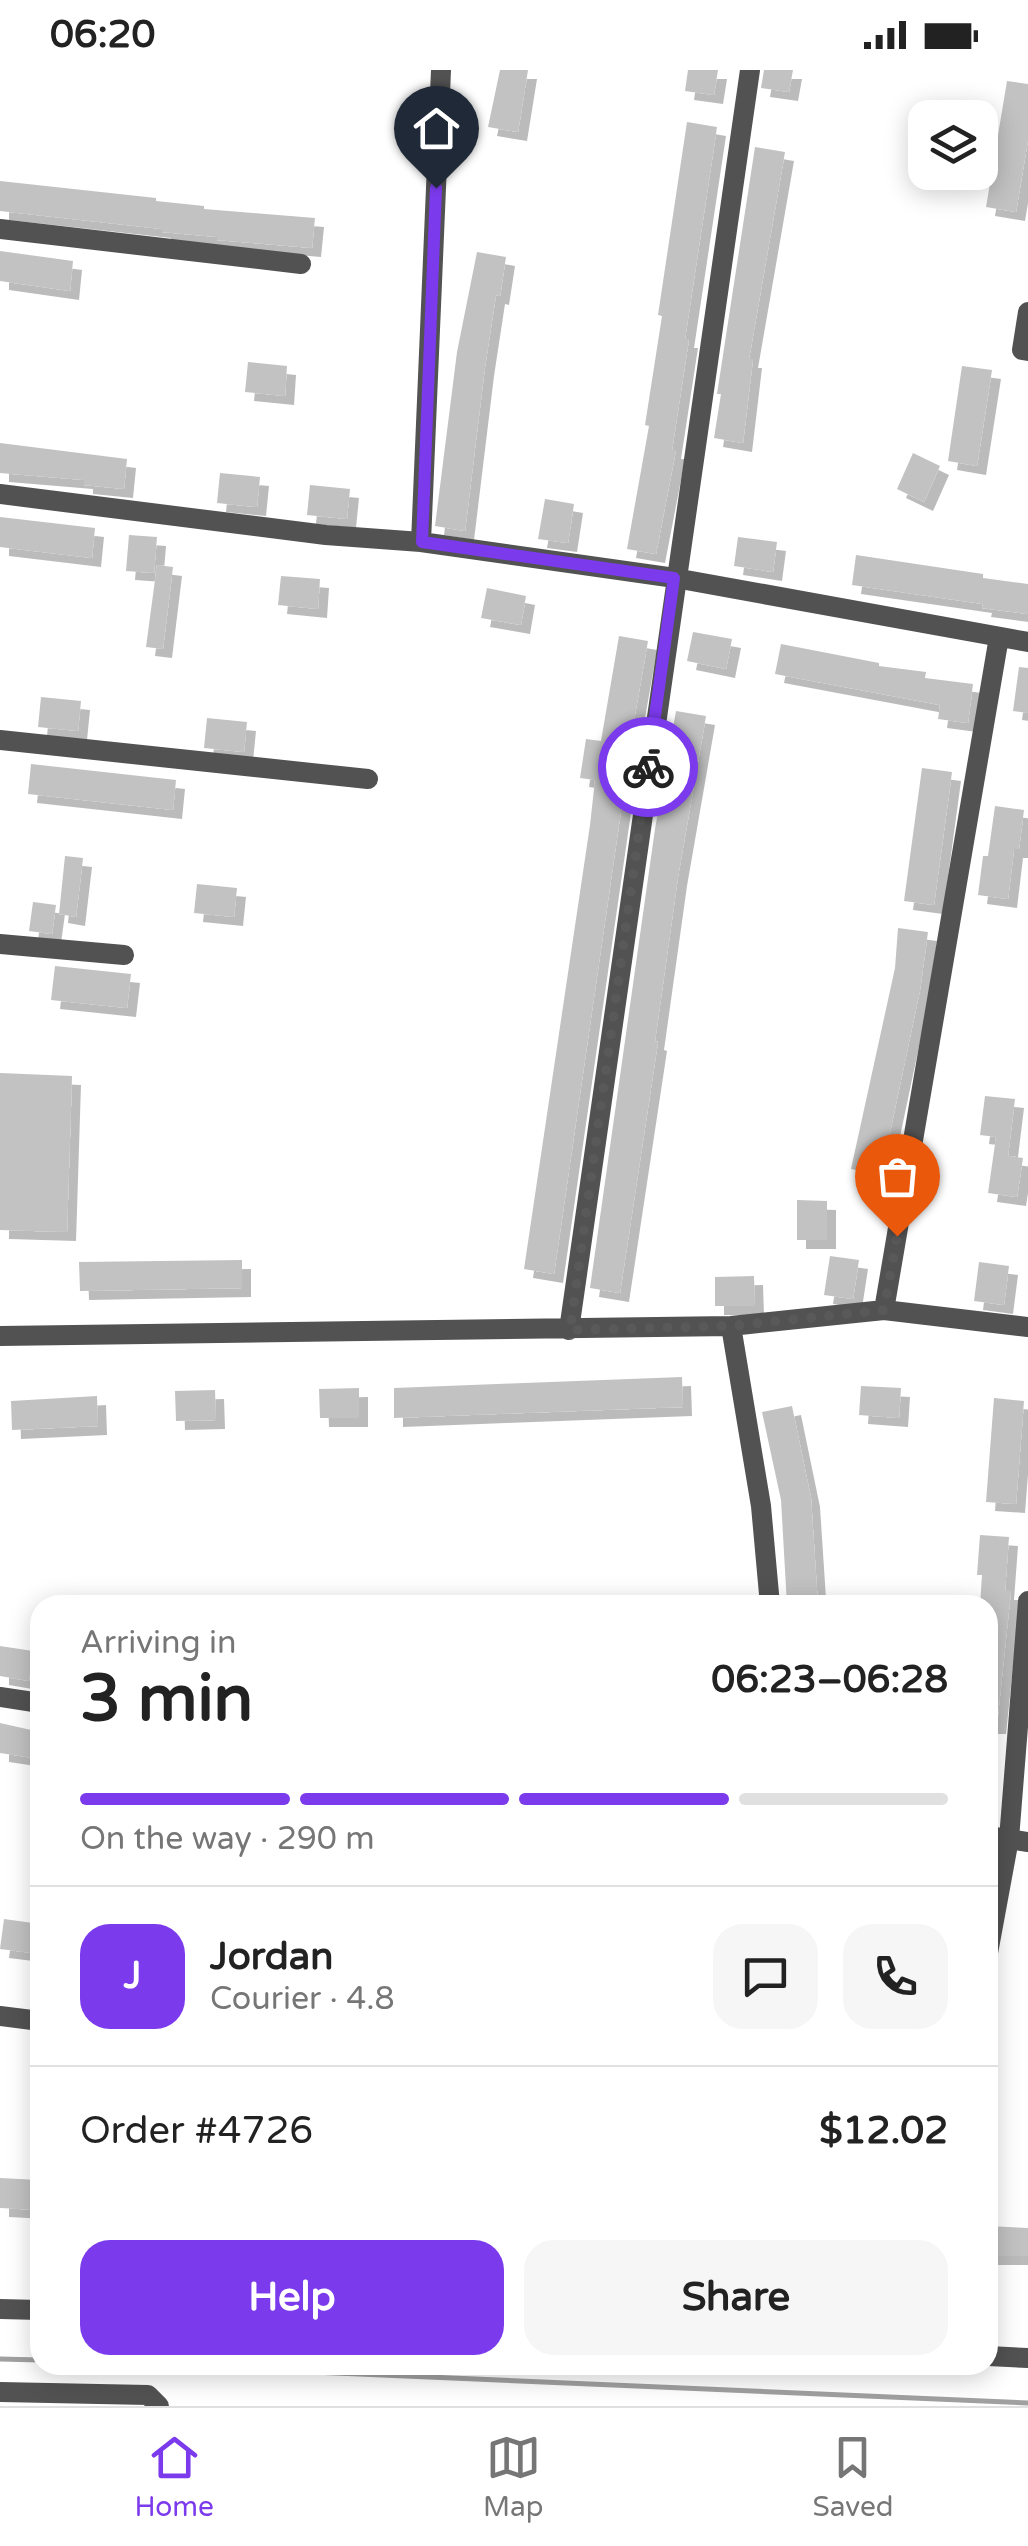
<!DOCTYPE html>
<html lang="en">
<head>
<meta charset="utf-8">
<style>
	:root { --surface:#fff; --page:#f6f6f6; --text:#222; --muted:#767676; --line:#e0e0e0; --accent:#7c3aed }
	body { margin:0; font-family:"Varela Round",sans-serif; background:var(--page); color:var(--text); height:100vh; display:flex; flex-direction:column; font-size:38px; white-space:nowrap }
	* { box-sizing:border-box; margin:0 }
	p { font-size:32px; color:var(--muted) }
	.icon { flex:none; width:55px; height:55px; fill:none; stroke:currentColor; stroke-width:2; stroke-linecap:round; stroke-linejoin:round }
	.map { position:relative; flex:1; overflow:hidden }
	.sheet { position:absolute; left:30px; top:1525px; width:968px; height:780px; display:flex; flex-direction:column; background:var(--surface); border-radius:30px; box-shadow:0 5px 25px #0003 }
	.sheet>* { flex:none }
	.tools { position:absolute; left:908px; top:30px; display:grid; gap:20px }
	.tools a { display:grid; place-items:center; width:90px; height:90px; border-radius:20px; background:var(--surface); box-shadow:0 5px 25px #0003; font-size:50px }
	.pin { position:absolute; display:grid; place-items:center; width:85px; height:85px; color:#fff; margin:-102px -42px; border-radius:50% 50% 50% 0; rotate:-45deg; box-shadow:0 0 10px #0007 }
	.pin .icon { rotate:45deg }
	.courier { position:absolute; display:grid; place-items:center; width:100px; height:100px; margin:-50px; border:8px solid #7c3aed; border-radius:50%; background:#fff; color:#222; box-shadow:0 2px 12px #0007 }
	.headline em { font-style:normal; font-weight:800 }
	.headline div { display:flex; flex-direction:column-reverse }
	.headline { display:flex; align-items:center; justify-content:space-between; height:170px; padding:0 50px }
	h1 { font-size:65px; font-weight:800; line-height:75px }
	.bar { display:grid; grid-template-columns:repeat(4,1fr); gap:15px 10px; align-content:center; height:120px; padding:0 50px }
	.bar i { height:12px; border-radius:8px; background:var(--line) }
	.bar .on { background:var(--accent) }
	.bar p { grid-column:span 4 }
	.line { display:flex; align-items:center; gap:25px; padding:0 50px; border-top:2px solid var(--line) }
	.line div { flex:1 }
	.round { display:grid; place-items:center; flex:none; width:105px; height:105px; border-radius:30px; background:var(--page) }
	.button { display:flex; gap:20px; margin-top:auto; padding:20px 50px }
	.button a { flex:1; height:115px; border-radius:30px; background:var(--accent); color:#fff; font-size:40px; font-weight:800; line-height:115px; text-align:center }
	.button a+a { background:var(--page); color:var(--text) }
	.status { display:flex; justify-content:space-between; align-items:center; height:70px; padding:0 50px; background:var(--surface); direction:ltr }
	.status svg { height:28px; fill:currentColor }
	.menu { display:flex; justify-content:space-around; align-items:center; height:140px; border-top:2px solid var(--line); background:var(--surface); font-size:28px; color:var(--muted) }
	.menu a { display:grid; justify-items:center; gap:5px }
	.menu .on { color:var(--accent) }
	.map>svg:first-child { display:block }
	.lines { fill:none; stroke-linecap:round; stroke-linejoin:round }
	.stream { stroke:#a0a0a0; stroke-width:5 }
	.building { fill:#c2c2c2; filter:url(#shadow) }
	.minor { stroke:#525252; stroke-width:20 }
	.tertiary { stroke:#525252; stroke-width:20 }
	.done { stroke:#595959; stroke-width:10; stroke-dasharray:0 18 }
	.route { stroke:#7c3aed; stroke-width:12 }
</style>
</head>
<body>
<div class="status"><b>06:20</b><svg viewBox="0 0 49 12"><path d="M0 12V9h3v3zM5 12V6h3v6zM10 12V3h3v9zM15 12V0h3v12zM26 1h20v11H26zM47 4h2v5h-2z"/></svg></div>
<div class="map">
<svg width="1028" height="2336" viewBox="0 0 1028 2336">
	<defs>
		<filter id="shadow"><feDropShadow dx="9" dy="9" stdDeviation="0" flood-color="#0004"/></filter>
	</defs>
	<rect width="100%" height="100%" fill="#fff"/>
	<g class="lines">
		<path class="stream" d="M0 2289 40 2290
			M153 2295 1028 2333"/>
	</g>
	<path class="building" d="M500 0H528L518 62 488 57Z
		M688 0H718L714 25 685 21Z
		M764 0H793L789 22 761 18Z
		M1007 11 1028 14V70L1016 142 986 137Z
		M687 52 717 57 685 269H689L672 380H676L656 484 627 479 649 356 645 355 662 246 658 245Z
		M755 77 785 82 749 289H753L743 373 714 368 721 324H717Z
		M0 111 156 128V131L204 136V139L315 148 312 178 217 170V167L162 162V159L0 141Z
		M0 181 73 191 70 221 0 211Z
		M477 182 506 187 500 226 496 225 485 297 465 461 435 456 457 282Z
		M248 292 287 296 285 326 245 322Z
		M962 296 992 300 977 396 948 391Z
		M0 373 127 389 124 419 84 415V410L0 403Z
		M913 383 940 396 924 432 897 419Z
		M220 403 260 407 257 437 217 433Z
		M310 415 350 419 347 449 307 445Z
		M545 429 574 434 568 473 538 469Z
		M0 447 95 458 92 488 0 477Z
		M129 465 157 467 154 503 126 501Z
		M738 467 777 472 773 502 734 496Z
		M856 485 983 504V508L1028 514V544L982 538 983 534 852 515Z
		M157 495 173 497 163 579 146 577Z
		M281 506 320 509 318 539 278 535Z
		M487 518 526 526 521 555 481 548Z
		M693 562 732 569 726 599 687 591Z
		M619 566 648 571 630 673 616 671 609 717 624 720 554 1204 524 1199 590 755 595 710 580 708 586 669 601 671Z
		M781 574 879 593V596L926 602 925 608 973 614 968 653 938 649 940 635 775 604Z
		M1019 597 1028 598V643L1013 641Z
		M41 627 81 631 78 661 38 657Z
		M676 641 706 646 678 807 655 971 658 972 620 1223 590 1218 655 759Z
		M207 648 247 652 244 682 204 678Z
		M31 694 176 710 173 740 28 724Z
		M922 698 952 702 934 835 904 831Z
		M995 736 1024 740 1019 779H1014L1008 829 978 825 983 786H988Z
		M65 786 83 788 76 847 59 844Z
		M197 814 237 818 234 847 194 843Z
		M33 832 56 835 52 864 29 861Z
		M898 858 928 862 920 920 881 1105 851 1099 895 898Z
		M55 896 131 904 127 938 51 930Z
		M0 1003 72 1006 67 1162 0 1160Z
		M985 1026 1015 1029 1008 1086 1023 1088 1017 1127 988 1123 996 1067 980 1065Z
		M797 1130 827 1131V1170H797Z
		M830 1186 859 1190 853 1229 824 1225Z
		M242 1190V1218L80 1221 79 1192Z
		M979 1192 1009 1196 1004 1235 974 1231Z
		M754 1206 755 1236H715V1207Z
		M682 1307 683 1337 394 1348V1318Z
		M861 1316 901 1318 899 1348 859 1345Z
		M359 1318V1348H320L319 1319Z
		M215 1320 216 1350 176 1351 175 1321Z
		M97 1326 98 1356 12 1360 11 1331Z
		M994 1328 1024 1331 1016 1434 986 1432Z
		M792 1336 811 1428 818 1535H787L781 1430 762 1342Z
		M980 1465 1009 1467 1005 1521H1011L997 1655H988V1535H980L982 1505H977Z
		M0 1576 33 1581 29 1611 0 1606Z
		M0 1653 40 1662V1689L0 1683Z
		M4 1849 40 1854V1884L0 1879Z
		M0 2108 39 2110 38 2140 0 2138Z
		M988 2156 1028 2158V2186H988Z"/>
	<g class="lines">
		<path class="minor" d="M0 159 301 194
			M1028 242 1022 280 1028 281
			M0 424 326 465 421 472 675 508 1028 572
			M421 472 441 0
			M0 670 368 709
			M0 874 124 885
			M884 1240 999 567
			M731 1256 761 1436 770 1535
			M569 1260 750 0
			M0 1266 731 1256 884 1240 1028 1257
			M0 1627 40 1633
			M988 1766 1028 1772
			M988 1883 1009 1769 1028 1531
			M0 1946 40 1951
			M0 2322 148 2325 159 2336"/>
		<path class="tertiary" d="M0 2239 40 2240
			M988 2286 1028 2288"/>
	</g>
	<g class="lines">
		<path class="done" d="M648 697 570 1260 731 1256 884 1240 897 1166"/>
		<path class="route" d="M436 118 422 472 674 508 648 697"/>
	</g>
</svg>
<div class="tools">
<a><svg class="icon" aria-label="layers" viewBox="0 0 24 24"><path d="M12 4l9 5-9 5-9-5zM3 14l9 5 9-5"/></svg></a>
</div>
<div class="pin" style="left:897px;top:1166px;background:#ea580c"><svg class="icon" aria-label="bag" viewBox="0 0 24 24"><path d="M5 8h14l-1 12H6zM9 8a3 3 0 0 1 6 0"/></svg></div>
<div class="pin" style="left:436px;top:118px;background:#1f2937"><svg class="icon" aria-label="home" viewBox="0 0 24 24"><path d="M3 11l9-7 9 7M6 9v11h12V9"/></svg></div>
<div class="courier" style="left:648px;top:697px"><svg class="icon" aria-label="bike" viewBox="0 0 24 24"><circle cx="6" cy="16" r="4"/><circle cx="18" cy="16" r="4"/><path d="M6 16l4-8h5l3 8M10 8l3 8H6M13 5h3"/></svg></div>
<section class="sheet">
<div class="headline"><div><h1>3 min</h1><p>Arriving in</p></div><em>06:23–06:28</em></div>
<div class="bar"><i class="on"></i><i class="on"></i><i class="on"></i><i></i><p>On the way · 290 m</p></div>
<div class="line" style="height:180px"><b class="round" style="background:var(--accent);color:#fff">J</b><div><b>Jordan</b><p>Courier · 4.8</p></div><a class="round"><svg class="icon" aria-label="chat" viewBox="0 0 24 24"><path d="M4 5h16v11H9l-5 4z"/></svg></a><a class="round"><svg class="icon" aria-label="phone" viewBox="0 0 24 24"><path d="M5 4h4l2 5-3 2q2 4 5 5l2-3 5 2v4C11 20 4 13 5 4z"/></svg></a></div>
<div class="line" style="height:130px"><div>Order #4726</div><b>$12.02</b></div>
<div class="button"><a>Help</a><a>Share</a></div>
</section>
</div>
<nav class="menu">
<a class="on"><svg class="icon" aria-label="home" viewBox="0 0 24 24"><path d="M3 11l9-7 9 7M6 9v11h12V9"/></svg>Home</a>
<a><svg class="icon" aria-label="map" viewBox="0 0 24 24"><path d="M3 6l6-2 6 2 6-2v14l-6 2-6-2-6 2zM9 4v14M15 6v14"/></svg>Map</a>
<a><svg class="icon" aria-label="saved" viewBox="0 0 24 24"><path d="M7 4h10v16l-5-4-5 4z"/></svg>Saved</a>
</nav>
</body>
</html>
